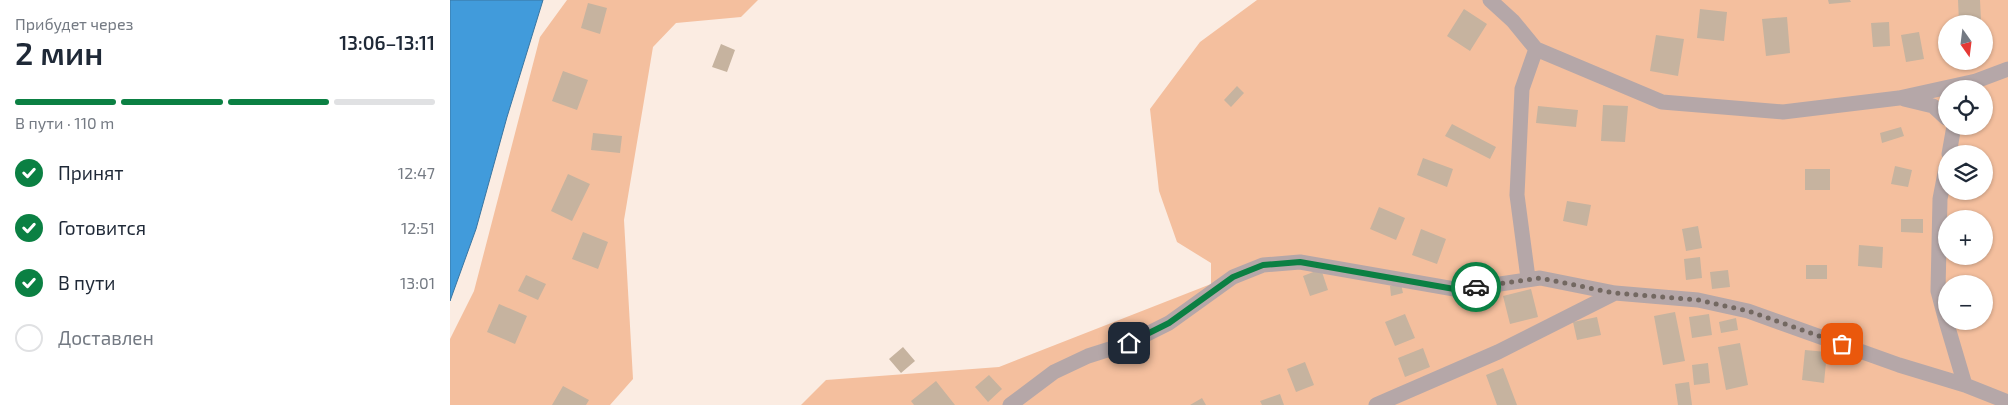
<!DOCTYPE html>
<html lang="ru">
<head>
<meta charset="utf-8">
<style>
	:root { --surface:#fff; --page:#f6f6f7; --text:#1f2937; --muted:#747a83; --line:#e0e1e3; --accent:#0b8043 }
	body { margin:0; font-family:"Exo 2",sans-serif; background:var(--page); color:var(--text); height:100vh; display:flex; flex-direction:column; font-size:19px; white-space:nowrap }
	* { box-sizing:border-box; margin:0 }
	p { font-size:16px; color:var(--muted) }
	.icon { flex:none; width:28px; height:28px; fill:none; stroke:currentColor; stroke-width:2; stroke-linecap:round; stroke-linejoin:round }
	.map { position:relative; flex:1; overflow:hidden }
	.details { display:flex; flex-direction:column; background:var(--surface); width:450px }
	.details>* { flex:none }
	.needle { width:32px; rotate:166deg }
	.buttons { position:absolute; left:1488px; top:15px; display:grid; gap:10px }
	.buttons a { display:grid; place-items:center; width:55px; height:55px; border-radius:50%; background:var(--surface); box-shadow:0 1px 4px #0004; font-size:25px }
	.pin { position:absolute; display:grid; place-items:center; width:42px; height:42px; color:#fff; margin:-21px; border-radius:10px; box-shadow:0 2px 8px #0006 }
	.courier { position:absolute; display:grid; place-items:center; width:50px; height:50px; margin:-25px; border:4px solid #0b8043; border-radius:50%; background:#fff; color:#222; box-shadow:0 1px 6px #0007 }
	.headline em { font-style:normal; font-weight:600 }
	.headline div { display:flex; flex-direction:column-reverse }
	.headline { display:flex; align-items:center; justify-content:space-between; height:85px; padding:0 15px }
	h1 { font-size:32px; font-weight:600; line-height:38px }
	.bar { display:grid; grid-template-columns:repeat(4,1fr); gap:8px 5px; align-content:center; height:60px; padding:0 15px }
	.bar i { height:6px; border-radius:4px; background:var(--line) }
	.bar .current { background:var(--accent) }
	.bar p { grid-column:span 4 }
	ol { padding:0 15px; list-style:none }
	li { display:flex; align-items:center; gap:15px; height:55px }
	li p { margin-inline-start:auto }
	li .icon { padding:5px; border-radius:50%; background:var(--accent); color:#fff; stroke-width:4 }
	li:last-child { color:var(--muted) }
	li i { width:28px; height:28px; border:2px solid var(--line); border-radius:50% }
	main { display:flex; flex:1; min-height:0 }
	.map>svg:first-child { display:block }
	.green { fill:#f4bf9e; fill-rule:evenodd }
	.water { fill:#419bdb; stroke:#3a76a2 }
	.building { fill:#c6b39f }
	.lines { fill:none; stroke-linecap:round; stroke-linejoin:round }
	.minor { stroke:#b5a7a8; stroke-width:15 }
	.done { stroke:#736861; stroke-width:5; stroke-dasharray:0 9 }
	.route { stroke:#0b8043; stroke-width:6 }
</style>
</head>
<body>
<main>
<section class="details">
<div class="headline"><div><h1>2 мин</h1><p>Прибудет через</p></div><em>13:06–13:11</em></div>
<div class="bar"><i class="current"></i><i class="current"></i><i class="current"></i><i></i><p>В пути · 110 m</p></div>
<ol>
<li><svg class="icon" aria-label="check" viewBox="0 0 24 24"><path d="M5 12l5 5 9-10"/></svg>Принят<p>12:47</p></li>
<li><svg class="icon" aria-label="check" viewBox="0 0 24 24"><path d="M5 12l5 5 9-10"/></svg>Готовится<p>12:51</p></li>
<li><svg class="icon" aria-label="check" viewBox="0 0 24 24"><path d="M5 12l5 5 9-10"/></svg>В пути<p>13:01</p></li>
<li><i></i>Доставлен</li>
</ol>
</section>
<div class="map">
<svg width="1558" height="405" viewBox="0 0 1558 405">
	<rect width="100%" height="100%" fill="#fbece2"/>
	<path class="green" d="M117 0H308L291 17 226 23 203 47 174 220 183 379 160 405H0V339L24 291 90 37Z
		M807 0H1558V405H351L376 380 549 367 761 284V263L727 242 709 191 700 109 750 42ZM1496 24H1534V61H1496ZM1496 89H1534V126H1496ZM1496 154H1534V191H1496ZM1496 219H1534V256H1496ZM1496 284H1534V321H1496Z"/>
	<path class="water" d="M0 0H93L57 117 26 229 0 301Z"/>
	<path class="building" d="M1378 0H1400L1401 2 1379 4Z
		M1508 0H1530L1531 20 1509 22Z
		M138 3 157 8 150 34 131 28Z
		M1014 9 1037 24 1020 51 997 36Z
		M1250 9 1277 12 1274 41 1247 38Z
		M1337 17 1340 53 1316 56 1312 19Z
		M1439 22 1440 46 1423 47 1421 23Z
		M1469 32 1474 59 1456 62 1451 35Z
		M1206 35 1234 39 1228 76 1200 71Z
		M271 44 285 50 277 72 262 67Z
		M113 71 138 80 127 110 102 101Z
		M787 86 794 93 781 107 774 100Z
		M1153 105 1178 106 1175 142 1151 141Z
		M1088 106 1128 110 1126 127 1086 123Z
		M1002 124 1046 147 1040 159 995 136Z
		M1451 127 1454 136 1432 143 1430 133Z
		M143 133 172 136 170 153 141 150Z
		M973 158 1003 169 997 187 967 175Z
		M1445 166 1462 170 1458 187 1441 184Z
		M1355 169H1380V190H1355Z
		M118 174 140 184 122 221 101 211Z
		M1117 201 1141 205 1137 226 1113 221Z
		M929 207 955 218 946 240 920 229Z
		M1451 219H1473V233L1451 232Z
		M1248 226 1252 248 1236 251 1232 229Z
		M971 229 996 239 987 264 962 255Z
		M133 232 158 242 148 269 122 259Z
		M1409 245 1433 247 1432 268 1408 266Z
		M1250 257 1252 278 1236 280 1234 259Z
		M1356 265H1377V279H1356Z
		M871 269 878 290 860 296 853 276Z
		M1278 270 1280 287 1262 289 1260 272Z
		M76 275 96 284 88 300 68 291Z
		M951 284 953 293 941 296 940 286Z
		M1081 289 1088 317 1060 324 1053 296Z
		M49 304 77 316 65 344 37 332Z
		M1225 312 1235 361 1213 365 1204 316Z
		M955 314 965 338 945 346 935 322Z
		M1259 314 1262 335 1242 338 1239 317Z
		M1147 317 1151 335 1127 340 1123 322Z
		M1286 318 1288 330 1271 333 1269 322Z
		M1290 343 1298 385 1276 390 1268 347Z
		M453 347 465 361 451 373 439 359Z
		M973 348 980 367 955 377 948 358Z
		M1355 350 1377 352 1374 383 1352 380Z
		M855 362 864 385 846 392 837 369Z
		M1258 363 1260 383 1244 385 1242 365Z
		M1053 368 1067 405H1047L1036 375Z
		M539 375 552 389 538 402 525 387Z
		M486 381 505 405H464L461 401Z
		M1239 382 1242 405H1228L1225 384Z
		M113 386 139 400 136 405H102Z
		M830 394 834 405H812L810 401Z
		M752 398 756 405H740Z"/>
	<g class="lines">
		<path class="minor" d="M1040 0 1063 21 1086 49 1212 102 1333 112 1449 98 1526 81 1558 69
			M1454 99 1483 106 1496 118
			M1499 154 1504 126
			M1496 168 1490 199 1488 291 1496 321
			M1078 278 1067 195 1072 89 1086 49
			M1496 321 1515 385 1558 402
			M560 405 604 372 638 356 679 343 719 323 783 277 813 265 850 262 1010 290 1090 278 1165 293 1248 300 1298 311 1449 365 1515 385
			M926 405 1048 352 1165 293"/>
	</g>
	<g class="lines">
		<path class="done" d="M1026 287 1090 278 1164 293 1248 300 1298 311 1392 344"/>
		<path class="route" d="M679 343 719 323 783 277 813 265 850 262 1010 290 1026 287"/>
	</g>
</svg>
<div class="buttons">
<a><svg class="needle" viewBox="-14 -14 28 28"><path d="M0-13l5 13h-10z" fill="#e53935"/><path d="M0 13l5-13h-10z" fill="#747a83"/></svg></a>
<a><svg class="icon" aria-label="locate" viewBox="0 0 24 24"><circle cx="12" cy="12" r="6"/><path d="M12 2v4M12 18v4M2 12h4M18 12h4"/></svg></a>
<a><svg class="icon" aria-label="layers" viewBox="0 0 24 24"><path d="M12 4l9 5-9 5-9-5zM3 14l9 5 9-5"/></svg></a>
<a>+</a>
<a>−</a>
</div>
<div class="pin" style="left:1392px;top:344px;background:#ea580c"><svg class="icon" aria-label="bag" viewBox="0 0 24 24"><path d="M5 8h14l-1 12H6zM9 8a3 3 0 0 1 6 0"/></svg></div>
<div class="pin" style="left:679px;top:343px;background:#1f2937"><svg class="icon" aria-label="home" viewBox="0 0 24 24"><path d="M3 11l9-7 9 7M6 9v11h12V9"/></svg></div>
<div class="courier" style="left:1026px;top:287px"><svg class="icon" aria-label="car" viewBox="0 0 24 24"><path d="M5 17H2v-5l4-1 3-4h7l3 4 3 1v5h-3M9 17h6M6 11h13"/><circle cx="7" cy="17" r="2"/><circle cx="17" cy="17" r="2"/></svg></div>
</div>
</main>
</body>
</html>
